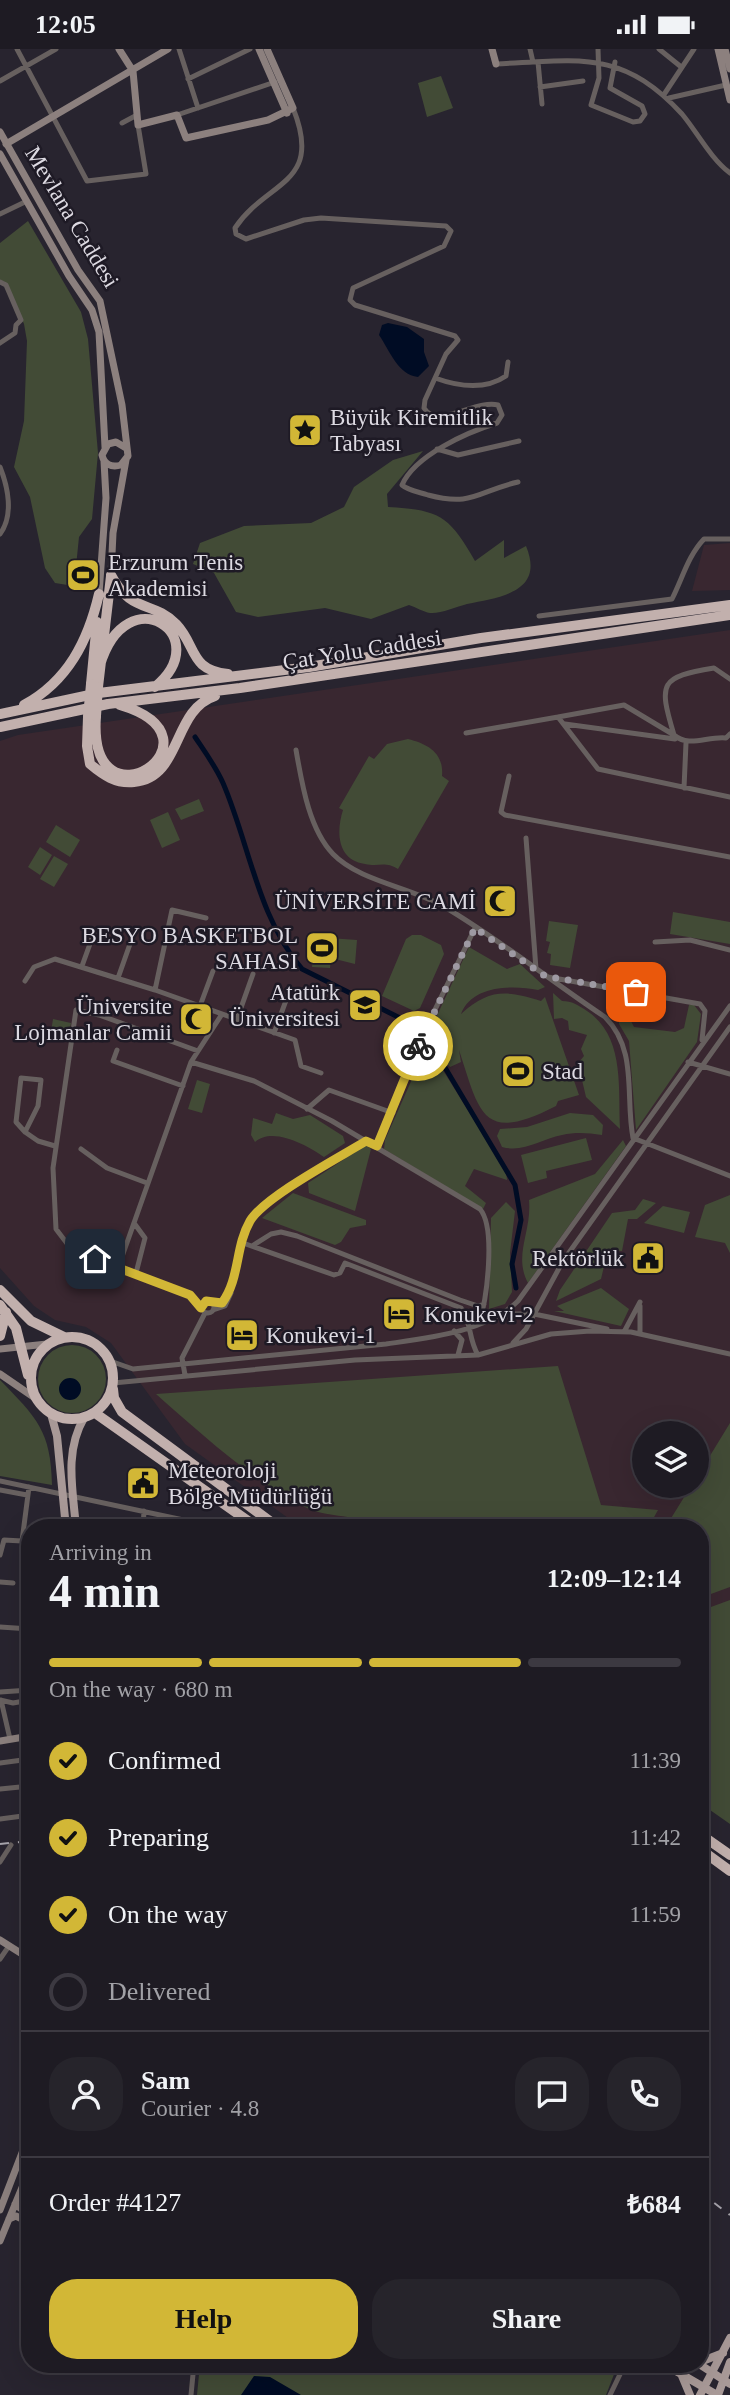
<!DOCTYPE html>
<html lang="en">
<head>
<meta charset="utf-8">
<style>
	:root { --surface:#1e1b23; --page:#26242b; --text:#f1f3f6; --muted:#a1a1a6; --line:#3c3941; --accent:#d2b736 }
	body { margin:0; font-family:Georgia,serif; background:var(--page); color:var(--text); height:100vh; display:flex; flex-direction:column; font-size:26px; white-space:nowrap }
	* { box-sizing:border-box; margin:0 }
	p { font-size:23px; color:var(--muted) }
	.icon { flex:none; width:38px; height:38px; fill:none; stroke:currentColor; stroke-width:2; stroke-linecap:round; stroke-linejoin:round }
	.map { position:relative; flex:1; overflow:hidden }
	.drawer { position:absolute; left:21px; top:1470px; width:688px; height:854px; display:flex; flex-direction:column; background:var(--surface); border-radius:28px; box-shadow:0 7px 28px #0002,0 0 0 2px var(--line) }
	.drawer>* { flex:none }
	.fabs { position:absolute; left:632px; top:1372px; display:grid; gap:14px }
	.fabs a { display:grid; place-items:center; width:77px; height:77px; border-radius:50%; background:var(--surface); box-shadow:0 7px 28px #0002,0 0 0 2px var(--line); font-size:35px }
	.pin { position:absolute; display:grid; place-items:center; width:60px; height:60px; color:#fff; margin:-30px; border-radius:14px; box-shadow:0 4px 10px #0006 }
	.courier { position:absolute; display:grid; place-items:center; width:70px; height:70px; margin:-35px; border:5px solid #d2b736; border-radius:50%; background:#fff; color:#222; box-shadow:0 2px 9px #0007 }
	.headline em { font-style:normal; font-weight:700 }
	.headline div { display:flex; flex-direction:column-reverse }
	.headline { display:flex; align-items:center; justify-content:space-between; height:119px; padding:0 28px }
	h1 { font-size:46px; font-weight:700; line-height:52px }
	.bar { display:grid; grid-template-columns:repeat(4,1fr); gap:10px 7px; align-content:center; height:84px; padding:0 28px }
	.bar i { height:9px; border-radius:5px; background:var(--line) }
	.bar .active { background:var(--accent) }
	.bar p { grid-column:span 4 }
	.line { display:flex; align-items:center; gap:18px; padding:0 28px; border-top:2px solid var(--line) }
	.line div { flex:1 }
	.round { display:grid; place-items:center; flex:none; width:74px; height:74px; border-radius:28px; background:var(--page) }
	ol { padding:0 28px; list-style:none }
	li { display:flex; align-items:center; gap:21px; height:77px }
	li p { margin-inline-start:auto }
	li .icon { padding:7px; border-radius:50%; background:var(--accent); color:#111; stroke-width:4 }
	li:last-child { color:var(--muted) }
	li i { width:38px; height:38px; border:4px solid var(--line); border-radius:50% }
	.cta { display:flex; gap:14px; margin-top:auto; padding:14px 28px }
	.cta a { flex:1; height:80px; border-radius:28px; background:var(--accent); color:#111; font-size:28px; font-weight:700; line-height:80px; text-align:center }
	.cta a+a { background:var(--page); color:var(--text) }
	.status { display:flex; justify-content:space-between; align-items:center; height:49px; padding:0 35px; background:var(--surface); direction:ltr }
	.status svg { height:19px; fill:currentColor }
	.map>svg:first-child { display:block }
	.education { fill:#392730; fill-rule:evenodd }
	.green { fill:#424b36 }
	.water { fill:#000c24 }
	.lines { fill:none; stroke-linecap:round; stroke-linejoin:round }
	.canal { stroke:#000c24; stroke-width:5 }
	.street { stroke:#67605f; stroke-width:5 }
	.secondary { stroke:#8c807e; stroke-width:7 }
	.primary { stroke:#a89997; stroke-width:8 }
	.highway { stroke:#c2b0ad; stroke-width:10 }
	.rail { stroke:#a7a4ac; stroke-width:2; stroke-dasharray:9 9; stroke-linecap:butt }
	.highway-bridge { stroke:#c2b0ad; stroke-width:10 }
	.done { stroke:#9e9aa3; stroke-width:7; stroke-dasharray:0 12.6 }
	.route { stroke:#d2b736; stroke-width:9 }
	.labels { text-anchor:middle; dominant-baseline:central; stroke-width:5; stroke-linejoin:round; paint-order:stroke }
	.street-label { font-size:23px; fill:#dddae2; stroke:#1e1a25 }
	.poi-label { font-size:23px; fill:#dddae2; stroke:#1e1a25; text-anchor:start }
</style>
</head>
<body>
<div class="status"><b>12:05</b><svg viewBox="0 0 49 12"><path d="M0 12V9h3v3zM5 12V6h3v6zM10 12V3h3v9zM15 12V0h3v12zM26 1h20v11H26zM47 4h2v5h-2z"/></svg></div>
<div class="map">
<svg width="730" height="2346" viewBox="0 0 730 2346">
	<rect width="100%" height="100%" fill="#28242f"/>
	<path class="education" d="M730 494V541L692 542 704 496Z
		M730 581V1756L700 1735V1479H302L185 1395 111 1294 86 1278 55 1271 34 1257 0 1219V692L18 686ZM644 1384H696V1437H644Z"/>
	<path class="green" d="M441 27 453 59 427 68 418 34Z
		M28 172 81 263 88 290 98 404 92 470 79 488 74 537 55 534 45 519 30 448 14 418 24 372 27 292 24 275 5 233 0 231V194Z
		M423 402 387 445 388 458C439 461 449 466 475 512L504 491V509L526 497C545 543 501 548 467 555 456 558 440 565 430 564 423 563 416 558 409 556L371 570 325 559 258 568 236 563 214 524 193 515 200 494 244 477 311 474 344 458 354 438 393 411Z
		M408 690C428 695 444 704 442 727L449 732 398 820C385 812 379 818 365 815 337 811 336 783 343 761L339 759 369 707 374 710 387 695Z
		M199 750 204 762 181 771 175 760Z
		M168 763 180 791 162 799 150 771Z
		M56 776 80 791 70 808 46 793Z
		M40 798 52 806 40 826 28 818Z
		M54 807 68 815 54 838 40 830Z
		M673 863 730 873V895L670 885Z
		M549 872 578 876 570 919 550 916 551 905 547 904 550 893 546 892Z
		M412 886H421L441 896 444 905 420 959 414 962 382 947 406 890Z
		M315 888 357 891 355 915 331 909 330 919 312 918Z
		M469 898 507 920 520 915 545 938 538 941C513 936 472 936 461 965 489 940 506 941 541 952L545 948 579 1046 558 1052 556 1057C482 1095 480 1065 459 1001L461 1013 450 1018 426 990Z
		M553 944 562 952C572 952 578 956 587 962 625 987 618 1039 620 1080L586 1048 578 1014 584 1007 581 1000 587 986 569 981 568 972 562 969 554 970Z
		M689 956H694L701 965 697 993 636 1081 629 992 619 975V966H628L634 978 675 983 684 979Z
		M53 970 71 974 67 993 50 989Z
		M429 999 506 1122 507 1131 474 1120 465 1137 486 1154 483 1160 384 1100 385 1091 425 1001Z
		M197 1031 210 1035 202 1064 188 1060Z
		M276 1064 293 1070 310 1066 343 1087 345 1094 324 1108C308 1097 273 1077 255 1093L251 1086 253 1069 272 1075Z
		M570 1064 593 1066 603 1076 602 1086C588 1084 576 1083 562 1086 541 1090 524 1104 502 1098L497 1087 500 1080 527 1078Z
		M586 1089 592 1111 546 1122 547 1129 528 1134 521 1106Z
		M623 1091 626 1097 528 1234C513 1206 532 1183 529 1151L595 1125Z
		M366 1096 371 1100 355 1162 309 1144 308 1134Z
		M293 1144 366 1171V1176L350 1179 341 1193 335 1196 262 1169Z
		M730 1146V1204L725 1194 695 1188 705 1156Z
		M643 1150 656 1154 637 1170H628L622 1202 608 1201 601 1230 556 1252 560 1241 612 1164 635 1161Z
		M506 1153 515 1162 510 1204 512 1243 505 1255 489 1260 491 1169Z
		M663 1157 690 1163 684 1184 644 1174Z
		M601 1239 629 1260 621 1277 554 1262H564L557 1257Z
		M38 1330a34 34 0 1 1 68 0a34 34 0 1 1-68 0Z
		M558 1317 601 1456 658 1461 648 1479H385C358 1464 331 1470 307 1459 256 1435 199 1383 156 1345Z
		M0 1331C37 1369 51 1382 52 1436L0 1427Z
		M730 1374V1538L700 1549V1479H665L691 1437H696L697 1428Z
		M730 1551V1775L700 1754V1562Z
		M200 2315H618L606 2346H197Z"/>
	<path class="water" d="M388 274 407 278 424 290V303L429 317 418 328C398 326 390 302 379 286L382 276Z
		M59 1340a11 11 0 1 1 22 0a11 11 0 1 1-22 0Z
		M254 2327 270 2328 301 2346H241Z"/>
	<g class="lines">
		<path class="canal" d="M195 688C205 703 216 718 223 734 249 794 258 869 302 920L412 975 431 995 515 1136 521 1171 512 1215 516 1239"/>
		<path class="street" d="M17 0 87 132 146 125 138 76
			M179 0 198 59
			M530 0 533 13
			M598 0 599 29 591 56 633 73 640 72 645 65 642 57 610 39 615 13
			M659 0 680 17
			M538 13 542 55
			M496 15C580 11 622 0 682 65 697 83 711 110 730 124
			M188 30 250 0
			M0 32 56 0
			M540 38 583 32
			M665 44 694 0
			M669 49 726 36
			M293 59C324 136 267 131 235 179L236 185 246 190 304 171 321 169 446 177 451 182 444 197 353 239 350 251 355 256 455 287 458 291 446 305 425 351 424 359C437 381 476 350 498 356L502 366 497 374C468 383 415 406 402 436 409 442 419 443 428 446 473 458 478 442 518 433
			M177 66 275 33
			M122 74 137 66
			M0 165 27 152
			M0 233 6 236 21 271 16 276 15 284 0 294
			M435 329C457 337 484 342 506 327L508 313
			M437 400 458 406 519 392
			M0 418C8 438 14 466 0 485
			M539 567 672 550C683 528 688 507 704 490H730
			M730 630 714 619C660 628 658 633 674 686 689 699 707 687 726 689L730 685
			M565 675 675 690
			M466 684 558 668
			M674 686 624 656 558 668 598 720 730 748
			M296 701C302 735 309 780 333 805 359 832 410 838 443 857 499 890 551 932 605 968 638 1001 625 1047 633 1089L730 1127
			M509 727 501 763 505 766 730 808
			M684 739 686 694
			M526 789 536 920
			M206 869 172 861 155 941 295 991 301 1017 321 1024
			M655 893 690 891 730 901
			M82 917 95 881
			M548 928 700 955 705 962 702 991
			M118 929 130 895
			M25 932 34 918 55 910 155 941
			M200 957 213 922
			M237 970 253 925
			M274 984 288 946
			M117 1001 113 1012 183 1037
			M198 1002 99 966 76 961 53 1119 56 1180 72 1201 190 1246 201 1259
			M191 1013 254 1032 332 1072 480 1160C496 1179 487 1250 479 1274
			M688 1013 730 1025
			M307 1060 329 1041 393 1064
			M25 1083 16 1073 21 1029 41 1031 38 1057 25 1083 38 1092 55 1097
			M377 1097 426 979 475 879
			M81 1100 107 1119 147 1134
			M134 1174 145 1189 136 1224
			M243 1194 334 1226 340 1224 345 1214 461 1259C472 1274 468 1289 478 1306
			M252 1197 271 1185 281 1183 297 1187 460 1251 478 1257 484 1255
			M118 1219 191 1013 222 965
			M202 1258a6 6 0 1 1 12 0a6 6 0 1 1-12 0Z
			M212 1254H222C240 1230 235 1198 250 1172 264 1148 340 1108 366 1092
			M640 1257V1285
			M213 1261 225 1257 231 1244
			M505 1265H534L607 1280
			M454 1282 462 1291 458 1306
			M624 1283 640 1253
			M513 1294 526 1280 563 1212 730 978
			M107 1307 113 1313 133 1320 386 1295C428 1289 487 1283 518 1252L730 957
			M185 1326 182 1309 205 1264
			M113 1334 355 1311 478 1306 551 1285 590 1282 631 1283 730 1305
			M0 1432 221 1479
			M0 1441 27 1446
			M143 1479 144 1462
			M239 1479 247 1471
			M0 1506 4 1491 22 1492 29 1438
			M0 1533 13 1534
			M0 1578 30 1580
			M0 1643 30 1641
			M0 1651 13 1654 30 1651
			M1 1651 10 1690
			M0 1714 30 1710
			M0 1740 30 1737
			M0 1770 30 1766
			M0 1813 11 1796
			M0 1910 9 1897
			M191 2346 194 2315
			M610 2346 625 2315"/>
		<path class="secondary" d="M119 0 133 22 138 76 177 66 186 89 268 71 293 59 267 0
			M259 0 287 64
			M492 0 496 15
			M718 0 730 51
			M725 0 730 20
			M0 83 78 221 100 252 122 356 128 407 121 416C111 419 104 415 102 406L108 395 116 393 126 399
			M6 95 168 0
			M0 105 69 227 92 261 99 283 105 398
			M111 526 113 484 126 411
			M99 545 106 449 104 412
			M0 1300 47 1295
			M0 1325 35 1349
			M0 1692 30 1687
			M0 1891 30 1910
			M15 2155 30 2167
			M0 2161 30 2083
			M9 2170 16 2167 30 2174
			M0 2192 30 2119"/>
		<path class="primary" d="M51 1365 57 1387 66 1479
			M76 1479C73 1441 64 1403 84 1369
			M700 2313 723 2304
			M664 2315 717 2346
			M699 2315 730 2335
			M682 2327 690 2346
			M700 2346 730 2289
			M718 2346 730 2313"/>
		<path class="highway" d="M111 526C131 565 152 551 176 575 197 597 189 621 228 625
			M100 616C127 526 217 587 155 638
			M91 635 97 573
			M98 638 111 527
			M24 656C68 632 88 592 99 545
			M0 665 99 644 309 618 481 589 730 556
			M96 667C87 788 234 690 120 656
			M88 668 87 697 90 715C103 726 116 735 134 733 182 729 172 661 215 647
			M0 678 108 655 240 639 730 566
			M0 1241 31 1272 64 1288
			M0 1256 16 1279 28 1326
			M0 1287 6 1263
			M31 1329a41 41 0 1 1 82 0a41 41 0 1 1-82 0Z
			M113 1340 114 1349 122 1363 279 1479
			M95 1364 258 1479
			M700 1785 730 1806
			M700 1800 730 1822"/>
		<path class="rail" d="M0 1795 30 1792
			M700 2143 730 2166"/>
		<path class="highway-bridge" d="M96 667 98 638
			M88 668 91 635"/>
	</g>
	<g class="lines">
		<path class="done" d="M418 997 475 879 545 927 636 943"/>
		<path class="route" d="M95 1210 190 1246 201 1259 206 1252 222 1254C240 1230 235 1198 250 1172 264 1148 340 1108 366 1092L377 1097 418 997"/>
	</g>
	<defs>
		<g id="sight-square" transform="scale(1.75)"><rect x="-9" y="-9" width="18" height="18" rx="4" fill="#d2b736" stroke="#1e1a25"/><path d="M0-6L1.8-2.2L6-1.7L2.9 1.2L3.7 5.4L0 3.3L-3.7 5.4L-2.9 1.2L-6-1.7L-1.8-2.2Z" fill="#111"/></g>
		<g id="stadium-square" transform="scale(1.75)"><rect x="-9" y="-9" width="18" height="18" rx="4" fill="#d2b736" stroke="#1e1a25"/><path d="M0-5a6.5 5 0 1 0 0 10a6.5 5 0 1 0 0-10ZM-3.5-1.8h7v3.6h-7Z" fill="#111"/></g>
		<g id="mosque-square" transform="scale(1.75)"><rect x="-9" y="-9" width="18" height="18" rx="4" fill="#d2b736" stroke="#1e1a25"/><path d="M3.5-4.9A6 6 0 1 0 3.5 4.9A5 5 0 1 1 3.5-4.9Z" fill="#111"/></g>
		<g id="university-square" transform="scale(1.75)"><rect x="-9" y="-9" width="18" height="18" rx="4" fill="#d2b736" stroke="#1e1a25"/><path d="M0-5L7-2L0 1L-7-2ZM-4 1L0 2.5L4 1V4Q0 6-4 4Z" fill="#111"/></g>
		<g id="civic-square" transform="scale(1.75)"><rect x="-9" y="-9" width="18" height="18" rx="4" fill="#d2b736" stroke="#1e1a25"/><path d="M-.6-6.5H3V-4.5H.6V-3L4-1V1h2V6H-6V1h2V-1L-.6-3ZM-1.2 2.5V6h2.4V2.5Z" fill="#111"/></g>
		<g id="hotel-square" transform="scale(1.75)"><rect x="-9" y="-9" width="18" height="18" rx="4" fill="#d2b736" stroke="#1e1a25"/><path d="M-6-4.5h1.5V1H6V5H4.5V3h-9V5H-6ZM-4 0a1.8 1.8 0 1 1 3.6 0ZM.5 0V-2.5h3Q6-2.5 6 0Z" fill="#111"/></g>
	</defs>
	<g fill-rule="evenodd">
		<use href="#sight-square" x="305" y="381"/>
		<use href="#stadium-square" x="83" y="526"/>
		<use href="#mosque-square" x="500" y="852"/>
		<use href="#stadium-square" x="322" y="899"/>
		<use href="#university-square" x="365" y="956"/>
		<use href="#mosque-square" x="196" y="970"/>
		<use href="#stadium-square" x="518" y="1022"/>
		<use href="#civic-square" x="648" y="1209"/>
		<use href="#hotel-square" x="399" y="1265"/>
		<use href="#hotel-square" x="242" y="1286"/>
		<use href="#civic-square" x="143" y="1434"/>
	</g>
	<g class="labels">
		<g class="street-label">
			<text transform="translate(72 168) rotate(59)">Mevlana Caddesi</text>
			<text transform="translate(362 601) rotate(-9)">Çat Yolu Caddesi</text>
		</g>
		<g class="poi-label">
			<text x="330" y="368">Büyük Kiremitlik<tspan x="330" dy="26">Tabyası</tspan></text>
			<text x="108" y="513">Erzurum Tenis<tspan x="108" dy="26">Akademisi</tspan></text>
			<text x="476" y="852" text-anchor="end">ÜNİVERSİTE CAMİ</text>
			<text x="298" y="886" text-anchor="end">BESYO BASKETBOL<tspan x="298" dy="26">SAHASI</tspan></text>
			<text x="340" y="943" text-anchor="end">Atatürk<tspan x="340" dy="26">Üniversitesi</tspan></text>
			<text x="172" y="957" text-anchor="end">Üniversite<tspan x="172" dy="26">Lojmanlar Camii</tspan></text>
			<text x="542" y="1022">Stad</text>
			<text x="624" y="1209" text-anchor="end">Rektörlük</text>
			<text x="424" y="1265">Konukevi-2</text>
			<text x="266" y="1286">Konukevi-1</text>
			<text x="168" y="1421">Meteoroloji<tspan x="168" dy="26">Bölge Müdürlüğü</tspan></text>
		</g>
	</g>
</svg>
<div class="fabs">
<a><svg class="icon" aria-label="layers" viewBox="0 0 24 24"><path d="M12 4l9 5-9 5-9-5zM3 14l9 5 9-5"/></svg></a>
</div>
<div class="pin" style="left:636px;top:943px;background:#ea580c"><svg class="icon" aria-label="bag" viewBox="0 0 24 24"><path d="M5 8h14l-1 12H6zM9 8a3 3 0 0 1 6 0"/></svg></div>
<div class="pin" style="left:95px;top:1210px;background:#1f2937"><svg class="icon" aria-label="home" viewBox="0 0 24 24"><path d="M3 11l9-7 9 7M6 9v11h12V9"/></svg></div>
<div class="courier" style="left:418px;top:997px"><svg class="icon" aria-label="bike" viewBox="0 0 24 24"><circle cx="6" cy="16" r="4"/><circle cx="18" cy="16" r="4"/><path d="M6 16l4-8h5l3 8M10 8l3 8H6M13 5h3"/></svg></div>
<section class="drawer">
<div class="headline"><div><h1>4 min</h1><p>Arriving in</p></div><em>12:09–12:14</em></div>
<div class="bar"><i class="active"></i><i class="active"></i><i class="active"></i><i></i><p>On the way · 680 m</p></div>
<ol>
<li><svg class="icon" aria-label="check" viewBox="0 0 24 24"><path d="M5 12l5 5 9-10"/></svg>Confirmed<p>11:39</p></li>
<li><svg class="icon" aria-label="check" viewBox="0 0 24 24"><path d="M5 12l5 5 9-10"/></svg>Preparing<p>11:42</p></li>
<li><svg class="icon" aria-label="check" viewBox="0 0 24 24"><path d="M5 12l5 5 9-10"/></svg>On the way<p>11:59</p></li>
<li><i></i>Delivered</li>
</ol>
<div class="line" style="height:126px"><a class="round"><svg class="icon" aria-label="person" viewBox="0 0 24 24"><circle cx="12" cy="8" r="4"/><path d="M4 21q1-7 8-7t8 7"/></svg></a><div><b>Sam</b><p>Courier · 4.8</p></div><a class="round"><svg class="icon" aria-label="chat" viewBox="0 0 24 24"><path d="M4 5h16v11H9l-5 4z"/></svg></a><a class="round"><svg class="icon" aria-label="phone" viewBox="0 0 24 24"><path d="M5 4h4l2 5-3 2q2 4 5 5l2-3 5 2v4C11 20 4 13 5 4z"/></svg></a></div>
<div class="line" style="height:91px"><div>Order #4127</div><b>₺684</b></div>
<div class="cta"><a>Help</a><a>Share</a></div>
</section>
</div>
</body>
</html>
